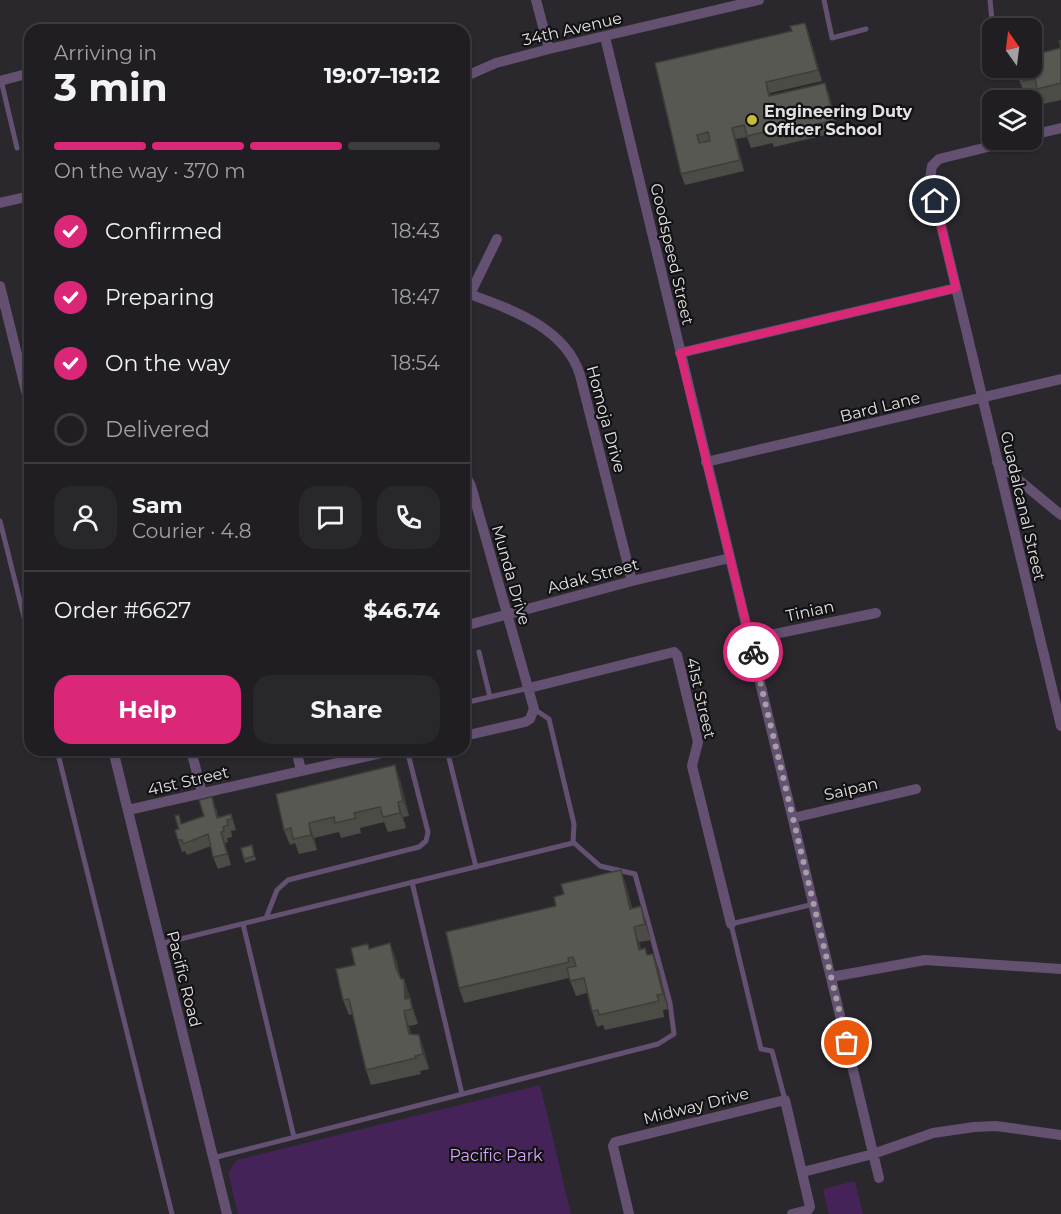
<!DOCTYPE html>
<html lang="en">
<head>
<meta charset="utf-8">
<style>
	:root { --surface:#201e22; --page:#28272a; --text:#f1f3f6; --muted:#a2a2a5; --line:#3d3c40; --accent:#db2777 }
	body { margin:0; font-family:Montserrat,sans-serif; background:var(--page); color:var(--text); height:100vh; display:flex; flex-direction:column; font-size:22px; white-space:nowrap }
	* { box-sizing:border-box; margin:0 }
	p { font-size:20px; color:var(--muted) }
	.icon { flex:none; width:33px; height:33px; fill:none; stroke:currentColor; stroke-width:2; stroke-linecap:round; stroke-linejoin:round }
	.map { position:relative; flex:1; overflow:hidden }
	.drawer { position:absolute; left:24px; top:24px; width:446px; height:732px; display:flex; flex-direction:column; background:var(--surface); border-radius:18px; box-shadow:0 2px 4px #0004,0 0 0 2px var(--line) }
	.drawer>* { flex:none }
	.needle { width:39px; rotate:346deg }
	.tools { position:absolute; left:982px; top:18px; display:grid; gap:12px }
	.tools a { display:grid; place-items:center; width:60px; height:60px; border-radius:12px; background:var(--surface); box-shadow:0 2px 4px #0004,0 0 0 2px var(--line); font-size:30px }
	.pin { position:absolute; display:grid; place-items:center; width:51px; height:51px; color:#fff; margin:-26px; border:3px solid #fff; border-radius:50%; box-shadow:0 2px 6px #0007 }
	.courier { position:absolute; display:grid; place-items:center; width:60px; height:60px; margin:-30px; border:4px solid #db2777; border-radius:50%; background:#fff; color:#222; box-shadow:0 2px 8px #0007 }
	.headline em { font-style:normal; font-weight:700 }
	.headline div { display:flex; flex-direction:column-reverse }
	.headline { display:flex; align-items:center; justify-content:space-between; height:102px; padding:0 30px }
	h1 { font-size:39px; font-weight:700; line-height:45px }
	.bar { display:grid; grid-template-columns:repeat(4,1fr); gap:9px 6px; align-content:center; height:72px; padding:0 30px }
	.bar i { height:8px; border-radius:4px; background:var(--line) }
	.bar .selected { background:var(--accent) }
	.bar p { grid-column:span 4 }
	.line { display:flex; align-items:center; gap:15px; padding:0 30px; border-top:2px solid var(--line) }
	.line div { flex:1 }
	.round { display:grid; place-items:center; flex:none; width:63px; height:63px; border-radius:18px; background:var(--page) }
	ol { padding:0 30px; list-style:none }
	li { display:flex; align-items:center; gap:18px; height:66px }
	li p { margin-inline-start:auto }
	li .icon { padding:6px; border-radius:50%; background:var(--accent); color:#fff; stroke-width:4 }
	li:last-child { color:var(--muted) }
	li i { width:33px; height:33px; border:3px solid var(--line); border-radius:50% }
	.action { display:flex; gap:12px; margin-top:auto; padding:12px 30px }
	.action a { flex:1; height:69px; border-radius:18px; background:var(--accent); color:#fff; font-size:24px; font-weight:700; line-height:69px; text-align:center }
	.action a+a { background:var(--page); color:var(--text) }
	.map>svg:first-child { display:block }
	.green { fill:#452358 }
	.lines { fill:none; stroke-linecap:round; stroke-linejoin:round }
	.lane { stroke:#645172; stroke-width:5 }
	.street { stroke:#645172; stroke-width:10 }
	.wall { fill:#4c4c47 }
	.shaded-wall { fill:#3e3e39 }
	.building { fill:#585852; stroke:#3e3e39; stroke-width:1.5; fill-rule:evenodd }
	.done { stroke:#a3a0a4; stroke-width:6; stroke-dasharray:0 10.8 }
	.route { stroke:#db2777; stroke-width:8 }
	.poi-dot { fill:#c8bb3b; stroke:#121113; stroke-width:2 }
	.labels { text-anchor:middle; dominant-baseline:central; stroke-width:4.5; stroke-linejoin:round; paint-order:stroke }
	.street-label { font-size:16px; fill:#e3e1e4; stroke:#121113 }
	.poi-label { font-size:16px; font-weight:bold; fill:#e3e1e4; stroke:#121113; text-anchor:start }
	.park-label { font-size:16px; fill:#d9a6f9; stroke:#121113 }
</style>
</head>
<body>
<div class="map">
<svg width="1061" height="1214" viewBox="0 0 1061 1214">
	<rect width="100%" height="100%" fill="#2b282d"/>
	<path class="green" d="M540 1085 571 1214H238L228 1172 237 1160Z
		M855 1181 863 1214H829L823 1189Z"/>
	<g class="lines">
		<path class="lane" d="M824 0 832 38 866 29
			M990 0 993 30
			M272 26 273 30
			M1 80 17 148
			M0 521 30 641
			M479 652 490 697
			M464 703 529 688
			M57 750 172 1214
			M447 750 476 867
			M412 882 462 1094
			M266 918 277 890 288 880 419 847 426 841 428 832 407 750
			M243 924 294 1137
			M160 944 573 843 574 824 549 719 534 709
			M785 1100 772 1051 761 1049 731 924 814 904
			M213 1158 658 1044 674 1034 670 1003 635 874 600 866 573 842"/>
		<path class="street" d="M536 0 549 49
			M605 37 879 1178
			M464 77 496 63 549 49 759 0
			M0 81 30 73
			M1032 135 1061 128
			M1016 140 939 159 932 166 930 179 1061 726
			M0 203 30 196
			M0 286 30 407
			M464 292C507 308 565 326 580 375L632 581
			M470 294 497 239
			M680 353 956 288
			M706 462 1061 379
			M997 462 1061 515
			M464 472 471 486 534 709 530 719 525 722 464 736
			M464 626 632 581 730 558
			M750 639 876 613
			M529 688 674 652 677 655 698 742 692 766 731 924
			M113 750 227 1214
			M191 750 202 793
			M296 750 301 770
			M128 810 395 750
			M793 818 916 789
			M831 977 925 960 1061 969
			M803 1172 873 1154 933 1133 974 1127 996 1126 1061 1135
			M629 1214 613 1146 615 1142 785 1100 810 1207 808 1210 792 1214"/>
	</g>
	<path class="wall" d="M805 23 809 34 822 81 770 93V96L829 94 838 132 774 147 772 143 751 148 747 137 736 139 744 171 685 185 681 174 655 63 792 31Z
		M1061 41V100L1043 104 1039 94 1026 97 1020 82 1061 48Z
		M400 780 409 816 403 817 406 828 388 832 384 822 360 828 361 833 341 838 339 832 314 838 317 850 299 854 295 843 290 845 284 830Z
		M216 808 218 818 231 814 236 830 231 831 232 837 227 838 228 842 225 843 231 865 218 869 213 857 211 846 187 855 185 851 182 852 178 840 179 829 204 816Z
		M253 849 256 860 245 863 244 859Z
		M626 885 632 908 641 906 646 921 651 940 639 942 641 949 648 955 659 969 668 1009 663 1010 664 1017 605 1030 603 1025 597 1027 592 1011 587 993 576 996 569 978 464 1003 459 988 556 906Z
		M368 944 369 949 396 959 401 979 409 994 410 998 418 1024 409 1026 411 1034 419 1035 424 1050 429 1069 420 1071 421 1074 371 1085 366 1070 353 1014 349 1015 343 1000 355 965Z"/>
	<path class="shaded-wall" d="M805 23 809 34 822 81 818 70Z
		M825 83 829 94 838 132 834 120Z
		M732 128 736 139 744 171 740 160Z
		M395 765 400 780 409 816 403 801Z
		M398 802 403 817 406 828 400 813Z
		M309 823 314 838 317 850 311 835Z
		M221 832 225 843 231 865 227 854Z
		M621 870 626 885 635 924 630 909Z
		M641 906 646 921 651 940 645 924Z
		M634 927 639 942 645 965 639 950Z
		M390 943 396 959 402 983 396 968Z
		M653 954 659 969 668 1009 663 994Z
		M404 979 409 994 410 998 418 1024 412 1009 405 999Z
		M404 1011 409 1026 415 1049 409 1034Z
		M419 1035 424 1050 429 1069 423 1054Z"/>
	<path class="building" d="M805 23 818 70 766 82 769 96 825 83 834 120 770 135 768 131 747 136 744 125 732 128 740 160 681 174 655 63 792 31 790 26ZM708 132 710 141 699 143 697 135Z
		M1059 41H1061V83L1037 89 1035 78 1020 82 1017 68H1032V55L1061 48Z
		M395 765 403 801 398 802 400 813 383 817 380 807 354 813 356 818 335 823 334 817 309 823 311 835 293 839 291 828 284 830 276 794Z
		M212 797 217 818 231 814 232 819 227 820 228 825 223 827 224 831 221 832 227 854 213 857 208 834 183 844 182 840H178L175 830 179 829 175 816 179 815 181 824 204 816 199 800Z
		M252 845 254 856 244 859 241 848Z
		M621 870 630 909 641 906 645 924 634 927 639 950 645 948 647 955 653 954 663 994 657 995 659 1001 599 1015 598 1010 592 1011 584 978 570 981 567 968 576 966 573 957 568 958 569 962 459 988 446 932 556 906 554 897 564 894 561 884Z
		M390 943 396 968 401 979H404L405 999 410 998 412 1009 404 1011 409 1034 419 1035 423 1054 415 1056 416 1058 366 1070 349 999 343 1000 336 969 355 965 351 948 368 944 369 949Z"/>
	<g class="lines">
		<path class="done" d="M753 652 847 1043"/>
		<path class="route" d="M753 652 680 353 956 288 935 201"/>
	</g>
	<circle class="poi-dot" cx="752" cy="120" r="6"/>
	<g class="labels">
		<g class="street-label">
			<text transform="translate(572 29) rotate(-13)">34th Avenue</text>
			<text transform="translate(672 254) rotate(77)">Goodspeed Street</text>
			<text transform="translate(880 407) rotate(-14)">Bard Lane</text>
			<text transform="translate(606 419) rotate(75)">Homoja Drive</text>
			<text transform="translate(1023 506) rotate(77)">Guadalcanal Street</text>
			<text transform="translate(511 575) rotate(74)">Munda Drive</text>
			<text transform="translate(593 576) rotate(-15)">Adak Street</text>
			<text transform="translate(810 611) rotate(-12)">Tinian</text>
			<text transform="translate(701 698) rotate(77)">41st Street</text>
			<text transform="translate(188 781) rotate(-13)">41st Street</text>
			<text transform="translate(851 789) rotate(-13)">Saipan</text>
			<text transform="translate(184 979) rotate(76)">Pacific Road</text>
			<text transform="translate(696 1106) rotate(-14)">Midway Drive</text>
		</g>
		<g class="poi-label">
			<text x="764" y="111">Engineering Duty<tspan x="764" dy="18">Officer School</tspan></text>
		</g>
		<g class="park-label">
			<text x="496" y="1155">Pacific Park</text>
		</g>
	</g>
</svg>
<div class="tools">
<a><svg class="needle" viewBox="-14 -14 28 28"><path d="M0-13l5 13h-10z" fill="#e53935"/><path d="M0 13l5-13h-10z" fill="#a2a2a5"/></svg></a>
<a><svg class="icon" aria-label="layers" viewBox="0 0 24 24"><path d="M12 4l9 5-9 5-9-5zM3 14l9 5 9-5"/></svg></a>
</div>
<div class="pin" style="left:847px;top:1043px;background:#ea580c"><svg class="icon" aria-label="bag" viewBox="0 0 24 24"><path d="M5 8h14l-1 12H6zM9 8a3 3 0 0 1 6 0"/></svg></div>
<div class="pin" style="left:935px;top:201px;background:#1f2937"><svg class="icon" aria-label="home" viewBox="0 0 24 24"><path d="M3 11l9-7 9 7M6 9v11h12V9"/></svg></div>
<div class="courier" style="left:753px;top:652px"><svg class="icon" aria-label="bike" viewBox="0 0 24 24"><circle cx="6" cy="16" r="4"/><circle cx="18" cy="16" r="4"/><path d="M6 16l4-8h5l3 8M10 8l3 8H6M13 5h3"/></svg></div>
<section class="drawer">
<div class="headline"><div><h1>3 min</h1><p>Arriving in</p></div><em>19:07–19:12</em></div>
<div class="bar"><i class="selected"></i><i class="selected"></i><i class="selected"></i><i></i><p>On the way · 370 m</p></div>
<ol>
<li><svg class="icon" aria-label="check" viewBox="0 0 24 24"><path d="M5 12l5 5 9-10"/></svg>Confirmed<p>18:43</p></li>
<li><svg class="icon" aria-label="check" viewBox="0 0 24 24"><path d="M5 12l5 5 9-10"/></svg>Preparing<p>18:47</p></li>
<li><svg class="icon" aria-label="check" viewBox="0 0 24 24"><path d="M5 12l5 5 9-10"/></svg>On the way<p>18:54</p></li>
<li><i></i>Delivered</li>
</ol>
<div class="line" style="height:108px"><a class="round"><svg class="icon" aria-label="person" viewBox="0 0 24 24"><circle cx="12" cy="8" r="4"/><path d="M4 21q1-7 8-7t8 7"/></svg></a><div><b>Sam</b><p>Courier · 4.8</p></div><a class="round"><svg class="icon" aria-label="chat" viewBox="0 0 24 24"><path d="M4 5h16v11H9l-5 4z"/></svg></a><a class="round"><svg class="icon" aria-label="phone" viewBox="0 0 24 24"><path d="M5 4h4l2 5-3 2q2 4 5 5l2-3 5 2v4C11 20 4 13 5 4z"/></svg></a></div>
<div class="line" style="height:78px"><div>Order #6627</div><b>$46.74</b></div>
<div class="action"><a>Help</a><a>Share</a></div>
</section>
</div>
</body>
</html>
